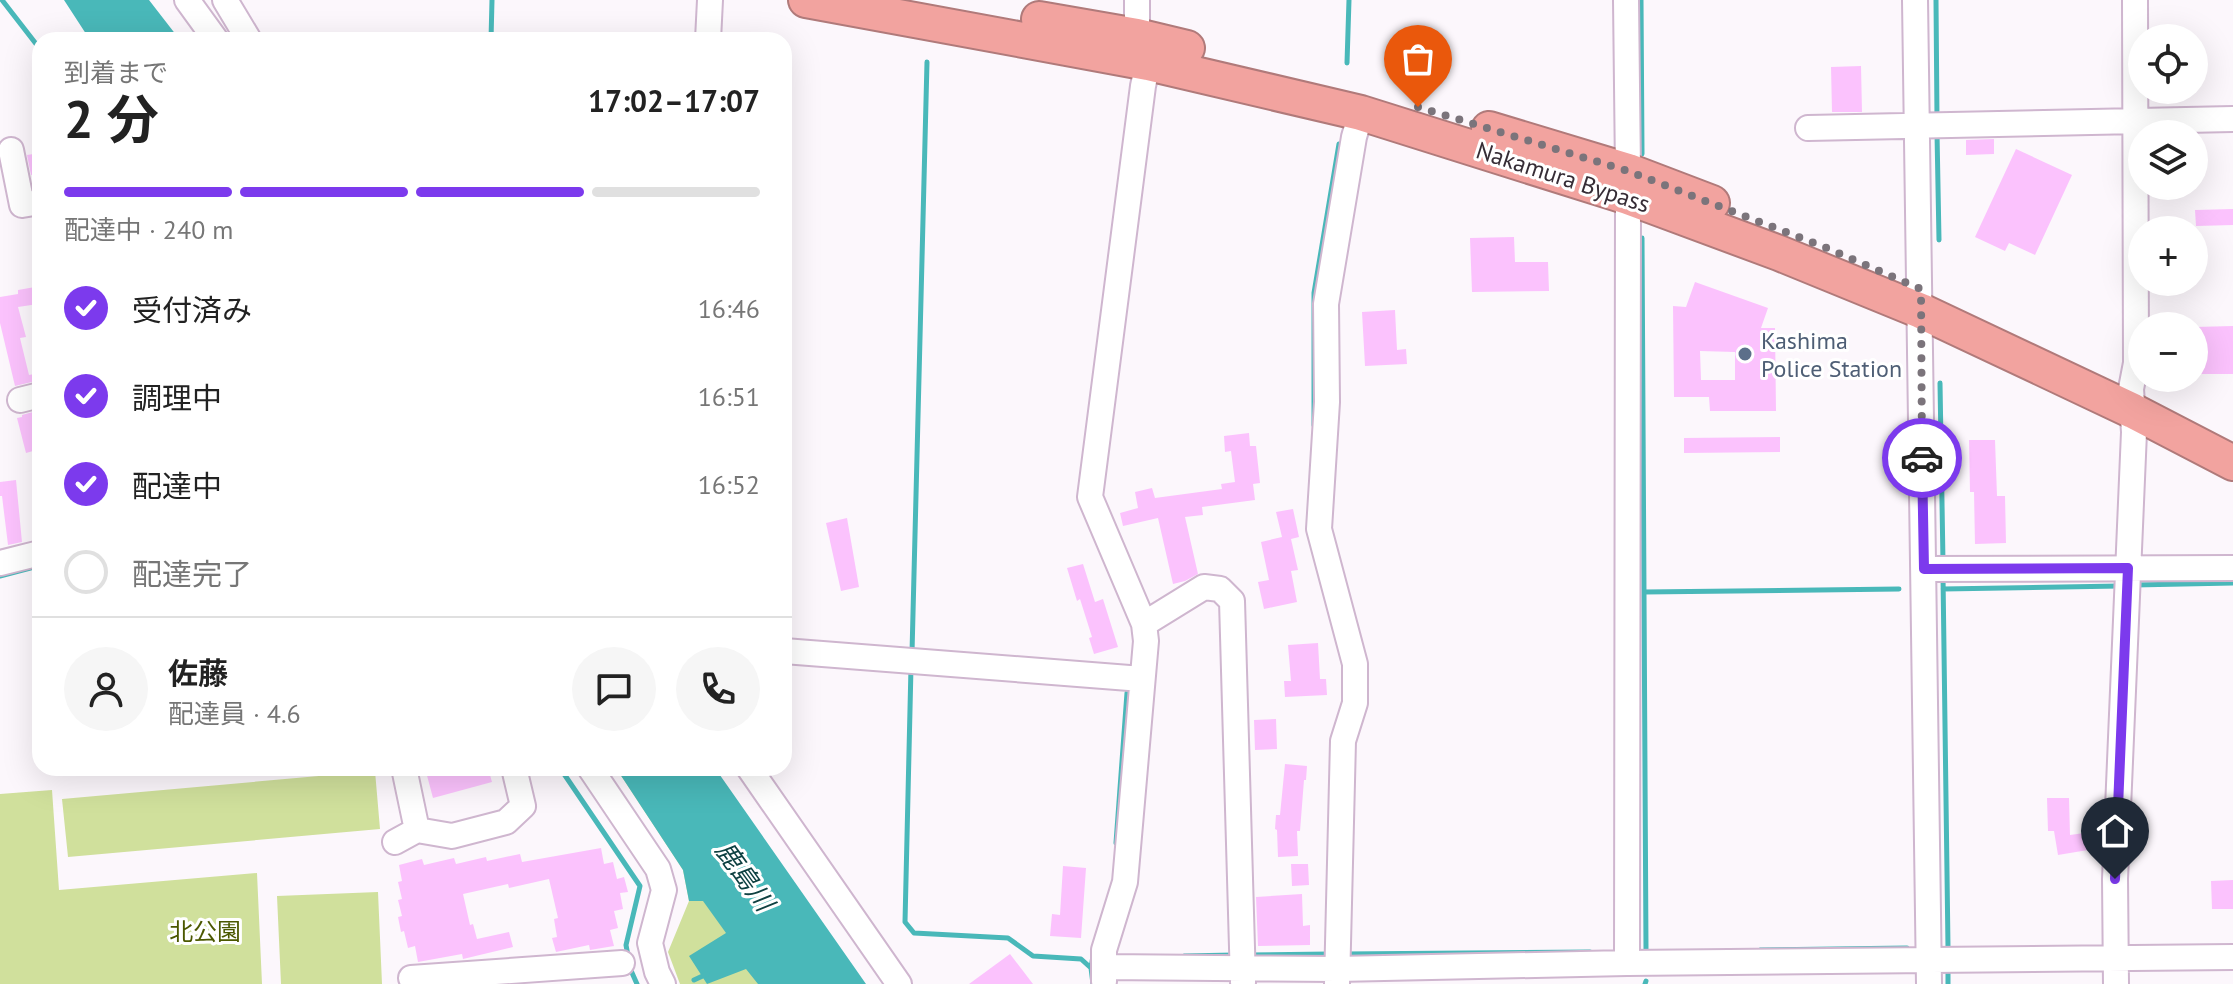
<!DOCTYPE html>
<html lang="ja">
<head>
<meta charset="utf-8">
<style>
	:root { --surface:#fff; --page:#f6f6f6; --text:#222; --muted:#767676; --line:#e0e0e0; --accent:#7c3aed }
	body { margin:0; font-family:"PT Sans","Noto Sans JP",sans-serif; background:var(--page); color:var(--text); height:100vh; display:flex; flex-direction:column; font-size:30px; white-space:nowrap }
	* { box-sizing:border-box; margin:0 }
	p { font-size:26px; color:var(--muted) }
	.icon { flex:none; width:44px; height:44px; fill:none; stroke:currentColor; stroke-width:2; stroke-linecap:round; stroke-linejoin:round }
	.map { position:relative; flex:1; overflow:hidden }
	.side { position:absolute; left:32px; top:32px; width:760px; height:744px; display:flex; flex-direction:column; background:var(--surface); border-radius:24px; box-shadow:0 8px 32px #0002 }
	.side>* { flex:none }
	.fabs { position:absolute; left:2128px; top:24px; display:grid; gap:16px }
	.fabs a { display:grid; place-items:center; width:80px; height:80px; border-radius:50%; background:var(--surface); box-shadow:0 8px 32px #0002; font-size:40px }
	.pin { position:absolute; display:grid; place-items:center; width:68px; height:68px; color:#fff; margin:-82px -34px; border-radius:50% 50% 50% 0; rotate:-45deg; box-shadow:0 0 8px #0007 }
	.pin .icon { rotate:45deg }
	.courier { position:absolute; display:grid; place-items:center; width:80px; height:80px; margin:-40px; border:6px solid #7c3aed; border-radius:50%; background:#fff; color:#222; box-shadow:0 2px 10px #0007 }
	.overview em { font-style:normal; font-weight:700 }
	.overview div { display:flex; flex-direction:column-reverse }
	.overview { display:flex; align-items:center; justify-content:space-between; height:136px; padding:0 32px }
	h1 { font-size:52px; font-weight:700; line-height:60px }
	.bar { display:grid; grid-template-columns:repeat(4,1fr); gap:12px 8px; align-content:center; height:96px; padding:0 32px }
	.bar i { height:10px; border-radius:6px; background:var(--line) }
	.bar .on { background:var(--accent) }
	.bar p { grid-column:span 4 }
	.line { display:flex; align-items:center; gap:20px; padding:0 32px; border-top:2px solid var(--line) }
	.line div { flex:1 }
	.round { display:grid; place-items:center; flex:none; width:84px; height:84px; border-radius:42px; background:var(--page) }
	ol { padding:0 32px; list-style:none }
	li { display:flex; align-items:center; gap:24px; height:88px }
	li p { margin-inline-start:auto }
	li .icon { padding:8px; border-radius:50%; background:var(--accent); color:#fff; stroke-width:4 }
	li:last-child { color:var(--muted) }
	li i { width:44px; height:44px; border:4px solid var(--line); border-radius:50% }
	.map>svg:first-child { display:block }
	.green { fill:#d0e09c }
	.water { fill:#49b8b9 }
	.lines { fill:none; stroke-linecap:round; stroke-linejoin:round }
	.stream { stroke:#49b8b9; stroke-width:5 }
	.building { fill:#fbc2fd; fill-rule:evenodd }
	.minor-casing { stroke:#cfb6cf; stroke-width:28 }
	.highway-casing { stroke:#b07a7a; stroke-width:38 }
	.minor { stroke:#fff; stroke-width:24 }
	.highway { stroke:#f2a39f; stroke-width:34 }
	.done { stroke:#7b747b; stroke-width:8; stroke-dasharray:0 14.4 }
	.route { stroke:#7c3aed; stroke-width:10 }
	.service-dot { fill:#5c6f8a; stroke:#fff; stroke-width:3 }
	.labels { text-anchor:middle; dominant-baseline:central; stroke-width:6; stroke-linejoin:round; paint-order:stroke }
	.street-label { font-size:24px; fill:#362d36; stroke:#fff }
	.service-label { font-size:24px; fill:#4e5e75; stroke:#fff; text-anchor:start }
	.park-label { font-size:24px; fill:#4b5800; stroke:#fff }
	.water-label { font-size:26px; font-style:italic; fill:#0e4142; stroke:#fff }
</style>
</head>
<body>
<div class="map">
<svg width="2233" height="984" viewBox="0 0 2233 984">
	<rect width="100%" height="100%" fill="#fcf7fc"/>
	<path class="green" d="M616 768 809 984H680L668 952 689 901 683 870Z
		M375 771 380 829 68 857 62 799Z
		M52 790 59 890 257 873 262 984H0V794Z
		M378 892 382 984H281L277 896Z"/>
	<path class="water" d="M64 0H149L180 40H90Z
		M616 768H715L866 984H758L746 969 707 984 689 956 726 933 703 901H689L683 870Z"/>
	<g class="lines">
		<path class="stream" d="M2 0 40 49
			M1641 0 1642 154
			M1936 0 1937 119
			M491 40 492 0
			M1347 63 1349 0
			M1937 133 1939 240
			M1642 238 1646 951
			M1940 383 1943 562
			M1314 425V293L1339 144
			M0 576 38 566
			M1943 576 1948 947
			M2134 585 2233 583
			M1943 589 2120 586
			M1644 592 1899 589
			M912 653 927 62
			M911 667 905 922 914 933 1008 938 1033 956 1081 959 1091 968
			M560 768 640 886 626 945 628 956
			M1116 843 1127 693
			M1760 950 1907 948
			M1344 954 1590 952
			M1248 955 1330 954
			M1184 956 1234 955
			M629 966 637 984
			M1948 969V984
			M694 980 707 974
			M1093 984 1091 968 1094 950
			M1645 984 1646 981"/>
	</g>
	<path class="building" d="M1861 66 1862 112H1832L1831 67Z
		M1994 139V154L1966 155V140Z
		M2016 149 2072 175 2035 255 2009 243 2005 251 1975 237Z
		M40 153V173L31 175 27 155Z
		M2233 209V225L2196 226 2195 210Z
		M1514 237 1515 262H1548L1549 291 1472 292 1470 238Z
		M1695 282 1768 308 1761 328H1775L1776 411H1710L1709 397H1674L1673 306 1686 307ZM1700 351 1735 352V380H1701Z
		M35 287 38 304 18 307 26 337 20 338 29 375 34 374 36 381 15 386 0 323V297L18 294V290Z
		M1395 310 1397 350 1406 349 1407 364 1365 366 1362 312Z
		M2233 326V374H2196L2195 327Z
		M40 410V449L26 453 17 418 22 417V415Z
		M1249 433 1250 446H1256L1260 483 1253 484 1255 500 1202 507 1203 515 1185 517 1198 574 1185 581 1173 584 1158 518 1123 526 1120 513 1138 508 1135 492 1152 488 1155 498 1222 489 1221 484 1235 482 1231 451 1225 452 1224 436Z
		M1780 437V452L1684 453V438Z
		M1969 440H1995L1997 496H2005L2006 543 1975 544 1974 492H1970Z
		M16 480 22 542 8 545 2 496H0V482Z
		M1293 509 1299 537 1291 539 1298 570 1291 571 1297 602 1264 609 1258 582 1269 580 1261 542 1282 537 1276 512Z
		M847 518 859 587 841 591 826 523Z
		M1083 564 1095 602 1103 599 1118 647 1094 654 1089 638 1092 637 1080 599 1077 601 1067 568Z
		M1318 643 1320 679H1326L1327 695 1285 697 1284 681H1291L1288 645Z
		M1276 719 1277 749 1255 750 1254 720Z
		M1285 764 1307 766 1306 780H1304L1300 831H1297L1298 856 1278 857 1277 830 1275 829 1276 815H1280Z
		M425 768H488L492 782 433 798Z
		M2047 798H2069L2070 835 2091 832 2094 849 2058 855 2054 831H2048Z
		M601 848 604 864 613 862 617 879 624 877 628 892 620 893 623 909 614 911 618 928 610 930 614 946 590 950 589 945 556 952 552 938 557 937 554 919 558 918 549 879 509 888 508 884 463 894 470 925 473 924 477 939 509 932 513 947 463 959 462 954 418 962 415 946 408 948 404 931 401 932 398 917 402 916 398 900 402 899 398 882 402 881 399 865 422 859 424 865 454 858 456 864 486 857 487 861 520 854 522 862Z
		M1291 864H1308L1309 885 1292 886Z
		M1063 866 1086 868 1081 938 1050 936 1052 914 1060 915Z
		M2233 880V909H2212L2211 881Z
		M1302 894 1303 926 1310 925V945L1258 946 1256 897Z
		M1010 954 1033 984H969Z"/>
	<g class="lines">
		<g class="minor-casing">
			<path id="minor" d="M187 0 216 40
				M225 0 249 40
				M1626 0 1628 171
				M1915 0 1929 984
				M1137 36V0
				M708 40 710 0
				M1808 128 2233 119
				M11 150 22 205 40 202
				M20 400 40 395
				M0 563 40 553
				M1924 569 2233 568
				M1144 624 1204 587 1220 589 1232 601 1243 982
				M784 651 1142 679
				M404 768 417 830
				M590 768 658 869 664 890 650 943 657 972 663 984
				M749 768 899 984
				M395 842 417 830 452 836 506 822 523 806 514 768
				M1627 963 1628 197
				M1104 967 1337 969 1627 963 2233 957
				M411 978 622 963
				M1104 981V950L1125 882 1146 641 1144 624 1090 497 1143 86 1148 63
				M1337 984 1343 741 1355 703V664L1319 529 1327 402 1326 304 1354 137 1361 113
				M2116 984 2115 879 2134 432 2131 389 2136 363 2135 0"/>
		</g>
		<g class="highway-casing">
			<path id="highway" d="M806 0 1148 63 1361 113 1628 197 1779 253 1921 311 2133 411 2233 463
				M1039 19 1137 36 1187 48
				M1489 129 1628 171 1712 203"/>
		</g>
		<use href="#minor" class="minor"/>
		<use href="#highway" class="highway"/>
	</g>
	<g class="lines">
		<path class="done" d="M1418 107 1628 171 1822 246 1921 289 1922 458"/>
		<path class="route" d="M1922 458 1924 569 2128 568 2115 879"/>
	</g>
	<circle class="service-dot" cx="1745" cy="354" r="8"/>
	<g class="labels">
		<g class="street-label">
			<text transform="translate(1563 177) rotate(18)">Nakamura Bypass</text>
		</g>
		<g class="service-label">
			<text x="1761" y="340">Kashima<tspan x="1761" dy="28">Police Station</tspan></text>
		</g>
		<g class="park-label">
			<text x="205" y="931">北公園</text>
		</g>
		<g class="water-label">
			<text transform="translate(745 876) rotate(54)">鹿島川</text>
		</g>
	</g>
</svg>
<div class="fabs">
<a><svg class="icon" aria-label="locate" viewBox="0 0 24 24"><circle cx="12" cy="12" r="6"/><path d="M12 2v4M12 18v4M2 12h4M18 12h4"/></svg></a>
<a><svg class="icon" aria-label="layers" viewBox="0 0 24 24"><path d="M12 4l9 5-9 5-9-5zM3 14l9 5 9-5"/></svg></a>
<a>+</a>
<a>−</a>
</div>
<div class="pin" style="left:1418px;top:107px;background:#ea580c"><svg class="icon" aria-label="bag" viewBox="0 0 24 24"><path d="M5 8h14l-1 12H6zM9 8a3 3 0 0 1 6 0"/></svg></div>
<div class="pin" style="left:2115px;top:879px;background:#1f2937"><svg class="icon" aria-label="home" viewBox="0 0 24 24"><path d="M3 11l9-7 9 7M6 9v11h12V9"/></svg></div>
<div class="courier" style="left:1922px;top:458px"><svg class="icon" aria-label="car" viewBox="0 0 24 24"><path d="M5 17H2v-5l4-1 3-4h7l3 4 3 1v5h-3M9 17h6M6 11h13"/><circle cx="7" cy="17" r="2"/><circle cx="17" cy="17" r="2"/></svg></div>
<section class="side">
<div class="overview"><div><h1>2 分</h1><p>到着まで</p></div><em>17:02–17:07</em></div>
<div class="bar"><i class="on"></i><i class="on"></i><i class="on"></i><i></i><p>配達中 · 240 m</p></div>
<ol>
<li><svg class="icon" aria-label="check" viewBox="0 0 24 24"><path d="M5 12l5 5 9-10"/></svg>受付済み<p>16:46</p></li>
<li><svg class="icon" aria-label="check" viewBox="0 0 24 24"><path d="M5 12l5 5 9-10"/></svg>調理中<p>16:51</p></li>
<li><svg class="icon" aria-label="check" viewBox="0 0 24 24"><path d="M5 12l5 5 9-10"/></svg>配達中<p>16:52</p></li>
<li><i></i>配達完了</li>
</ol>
<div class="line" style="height:144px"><a class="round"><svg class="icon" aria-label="person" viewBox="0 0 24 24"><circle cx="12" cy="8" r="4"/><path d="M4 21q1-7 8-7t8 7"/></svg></a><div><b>佐藤</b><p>配達員 · 4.6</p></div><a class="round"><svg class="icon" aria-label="chat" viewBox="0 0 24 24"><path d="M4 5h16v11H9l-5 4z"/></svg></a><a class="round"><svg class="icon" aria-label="phone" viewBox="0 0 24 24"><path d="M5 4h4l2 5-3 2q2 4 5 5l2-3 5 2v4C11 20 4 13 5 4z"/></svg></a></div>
</section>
</div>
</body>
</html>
